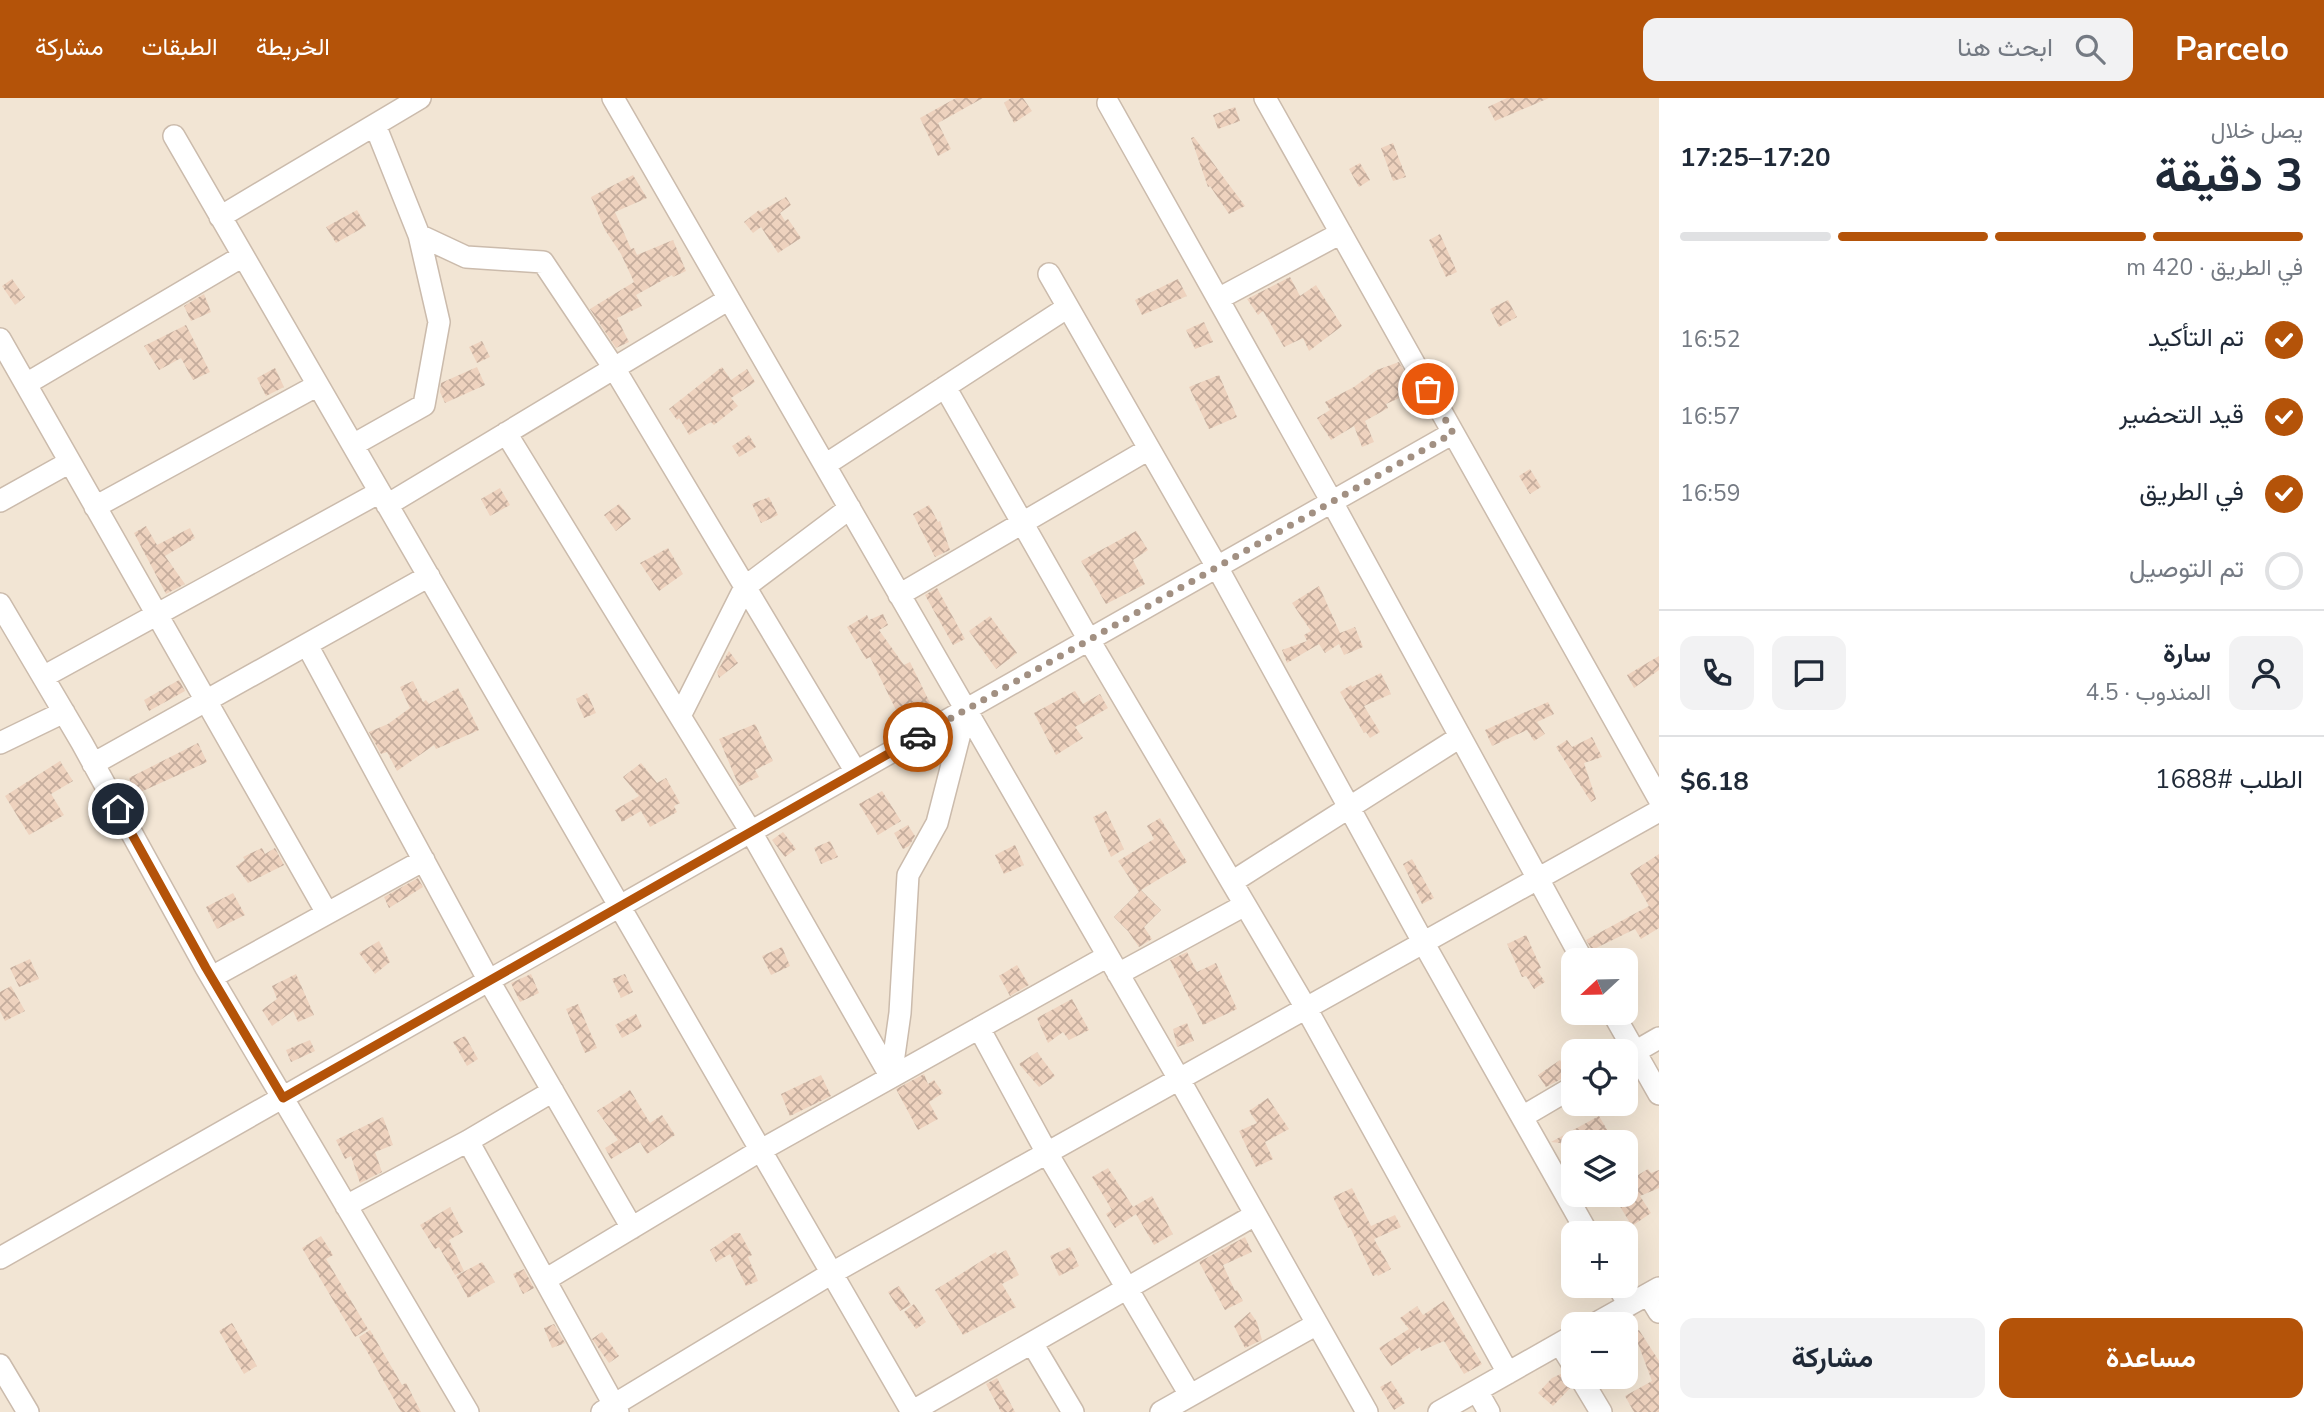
<!DOCTYPE html>
<html lang="ar">
<head>
<meta charset="utf-8">
<style>
	:root { --surface:#fff; --page:#f2f2f3; --text:#1f2937; --muted:#747a83; --line:#e0e1e3; --accent:#b45309 }
	body { margin:0; font-family:"Nunito Sans",Vazirmatn,sans-serif; background:var(--page); color:var(--text); direction:rtl; height:100vh; display:flex; flex-direction:column; font-size:26px; white-space:nowrap }
	* { box-sizing:border-box; margin:0 }
	p { font-size:23px; color:var(--muted) }
	.icon { flex:none; width:38px; height:38px; fill:none; stroke:currentColor; stroke-width:2; stroke-linecap:round; stroke-linejoin:round }
	.map { position:relative; flex:1; overflow:hidden; direction:ltr }
	.side { display:flex; flex-direction:column; background:var(--surface); width:665px }
	.side>* { flex:none }
	.needle { width:46px; rotate:248deg }
	.controls { position:absolute; left:1561px; top:850px; display:grid; gap:14px }
	.controls a { display:grid; place-items:center; width:77px; height:77px; border-radius:14px; background:var(--surface); box-shadow:0 7px 28px #0002; font-size:35px }
	.pin { position:absolute; display:grid; place-items:center; width:60px; height:60px; color:#fff; margin:-30px; border:4px solid #fff; border-radius:50%; box-shadow:0 2px 7px #0007 }
	.courier { position:absolute; display:grid; place-items:center; width:70px; height:70px; margin:-35px; border:5px solid #b45309; border-radius:50%; background:#fff; color:#222; box-shadow:0 2px 9px #0007 }
	.headline em { font-style:normal; font-weight:700 }
	.headline div { display:flex; flex-direction:column-reverse }
	.headline { display:flex; align-items:center; justify-content:space-between; height:119px; padding:0 21px }
	h1 { font-size:46px; font-weight:700; line-height:52px }
	.bar { display:grid; grid-template-columns:repeat(4,1fr); gap:10px 7px; align-content:center; height:84px; padding:0 21px }
	.bar i { height:9px; border-radius:5px; background:var(--line) }
	.bar .on { background:var(--accent) }
	.bar p { grid-column:span 4 }
	.line { display:flex; align-items:center; gap:18px; padding:0 21px; border-top:2px solid var(--line) }
	.line div { flex:1 }
	.round { display:grid; place-items:center; flex:none; width:74px; height:74px; border-radius:14px; background:var(--page) }
	ol { padding:0 21px; list-style:none }
	li { display:flex; align-items:center; gap:21px; height:77px }
	li p { margin-inline-start:auto }
	li .icon { padding:7px; border-radius:50%; background:var(--accent); color:#fff; stroke-width:4 }
	li:last-child { color:var(--muted) }
	li i { width:38px; height:38px; border:4px solid var(--line); border-radius:50% }
	.button { display:flex; gap:14px; margin-top:auto; padding:14px 21px }
	.button a { flex:1; height:80px; border-radius:14px; background:var(--accent); color:#fff; font-size:28px; font-weight:700; line-height:80px; text-align:center }
	.button a+a { background:var(--page); color:var(--text) }
	header { display:flex; align-items:center; gap:42px; box-sizing:border-box; height:98px; padding:0 35px; background:var(--accent); color:#fff }
	header strong { font-size:33px }
	nav { display:flex; gap:38px; margin-inline-start:auto; font-size:24px }
	.search { width:490px; height:63px; background:var(--page); display:flex; align-items:center; gap:18px; box-sizing:border-box; padding:0 24px; border-radius:14px; color:var(--muted); font-size:26px }
	main { display:flex; flex:1; min-height:0 }
	.map>svg:first-child { display:block }
	.residential { fill:#f2e5d4; fill-rule:evenodd }
	.building { fill:url(#building-cross-hatch) }
	.lines { fill:none; stroke-linecap:round; stroke-linejoin:round }
	.minor-casing { stroke:#cbbbac; stroke-width:24 }
	.minor { stroke:#fff; stroke-width:21 }
	.done { stroke:#a29082; stroke-width:7; stroke-dasharray:0 12.6 }
	.route { stroke:#b45309; stroke-width:9 }
</style>
</head>
<body>
<header>
<strong>Parcelo</strong>
<div class="search"><svg class="icon" aria-label="search" viewBox="0 0 24 24"><circle cx="10" cy="10" r="6"/><path d="M15 15l6 6"/></svg>ابحث هنا</div>
<nav><a>الخريطة</a><a>الطبقات</a><a>مشاركة</a></nav>
</header>
<main>
<section class="side">
<div class="headline"><div><h1>3 دقيقة</h1><p>يصل خلال</p></div><em>17:20–17:25</em></div>
<div class="bar"><i class="on"></i><i class="on"></i><i class="on"></i><i></i><p>في الطريق · 420 m</p></div>
<ol>
<li><svg class="icon" aria-label="check" viewBox="0 0 24 24"><path d="M5 12l5 5 9-10"/></svg>تم التأكيد<p>16:52</p></li>
<li><svg class="icon" aria-label="check" viewBox="0 0 24 24"><path d="M5 12l5 5 9-10"/></svg>قيد التحضير<p>16:57</p></li>
<li><svg class="icon" aria-label="check" viewBox="0 0 24 24"><path d="M5 12l5 5 9-10"/></svg>في الطريق<p>16:59</p></li>
<li><i></i>تم التوصيل</li>
</ol>
<div class="line" style="height:126px"><a class="round"><svg class="icon" aria-label="person" viewBox="0 0 24 24"><circle cx="12" cy="8" r="4"/><path d="M4 21q1-7 8-7t8 7"/></svg></a><div><b>سارة</b><p>المندوب · 4.5</p></div><a class="round"><svg class="icon" aria-label="chat" viewBox="0 0 24 24"><path d="M4 5h16v11H9l-5 4z"/></svg></a><a class="round"><svg class="icon" aria-label="phone" viewBox="0 0 24 24"><path d="M5 4h4l2 5-3 2q2 4 5 5l2-3 5 2v4C11 20 4 13 5 4z"/></svg></a></div>
<div class="line" style="height:91px"><div>الطلب #1688</div><b>$6.18</b></div>
<div class="button"><a>مساعدة</a><a>مشاركة</a></div>
</section>
<div class="map">
<svg width="1659" height="1314" viewBox="0 0 1659 1314">
	<defs>
		<pattern id="building-cross-hatch" width="8" height="8" patternUnits="userSpaceOnUse" patternTransform="scale(1.75)"><rect width="8" height="8" fill="#eed2be"/><path d="M0 0l8 8M0 8l8-8" fill="none" stroke="#c5ad9d"/></pattern>
	</defs>
	<rect width="100%" height="100%" fill="#fbf3e5"/>
	<path class="residential" d="M0 0H1659V1314H0ZM1573 863H1626V915H1573ZM1573 954H1626V1006H1573ZM1573 1045H1626V1097H1573ZM1573 1136H1626V1188H1573ZM1573 1227H1626V1279H1573Z"/>
	<path class="building" d="M956 0H983L938 25 951 51 938 58 920 20Z
		M1011 0H1023L1032 13 1014 25 1004 5Z
		M1507 0H1549L1495 23 1488 9Z
		M1235 9 1240 23 1218 31 1213 17Z
		M1194 39 1227 84 1245 108 1229 116 1210 88 1208 89 1191 40Z
		M1393 45 1406 79 1393 83 1381 50Z
		M1360 65 1370 82 1359 89 1349 71Z
		M633 77 647 100 615 114 631 151 634 150 637 157 673 142 686 173 673 179 672 177 636 197 642 208 617 220 629 244 616 250 590 211 634 184 621 156 605 132 591 99Z
		M786 99 791 107 780 115 785 123 788 121 801 140 778 155 761 129 753 135 744 124 759 112 760 114Z
		M357 112 366 128 336 145 326 129Z
		M1440 136 1457 174 1446 179 1429 142Z
		M1290 179 1300 198 1316 187 1342 228 1309 253 1303 240 1284 249 1263 213 1258 217 1247 201Z
		M12 181 25 199 15 207 2 188Z
		M1178 181 1187 198 1142 217 1135 202Z
		M204 196 211 214 191 223 184 208Z
		M1508 202 1517 219 1499 229 1490 211Z
		M1204 224 1213 244 1195 251 1186 232Z
		M186 227 210 274 193 282 181 260 159 272 144 248Z
		M482 243 490 259 477 265 469 249Z
		M1399 264 1415 293 1386 306 1388 310 1365 323 1374 344 1362 349 1354 328 1331 342 1317 320 1330 312 1325 304 1354 289 1377 272Z
		M477 269 485 287 445 305 440 294 441 285Z
		M722 269 731 282 747 271 755 284 731 300 738 308 714 327 711 324 689 337 679 320 677 322 669 311Z
		M275 270 284 289 266 298 257 280Z
		M1219 277 1237 319 1209 331 1189 289Z
		M749 337 756 349 739 359 732 348Z
		M1530 371 1541 389 1530 396 1519 378Z
		M500 390 510 407 490 418 481 401Z
		M769 399 778 417 761 425 752 406Z
		M619 406 631 421 616 433 604 417Z
		M929 407 938 424 940 423 950 452 935 459 913 416Z
		M146 428 157 447 190 430 195 440 165 458 185 486 166 496 134 435Z
		M1136 433 1148 452 1133 462 1145 486 1106 506 1081 463Z
		M668 450 683 476 659 493 640 465Z
		M1319 488 1340 535 1355 529 1363 549 1344 557 1339 546 1325 555 1319 546 1287 565 1282 552 1307 543 1304 537 1311 533 1292 505Z
		M937 490 965 541 953 547 925 497Z
		M883 516 888 527 879 532 904 567 910 564 931 607 918 613 913 604 896 612 870 559 866 561 847 529 867 517 869 522Z
		M990 518 1017 555 996 571 969 533Z
		M729 553 738 565 719 580 717 574Z
		M1659 558V572L1634 590 1627 577Z
		M1381 575 1391 596 1364 608 1380 634 1370 640 1366 634 1364 635 1340 594 1351 587 1352 589Z
		M179 582 185 593 149 613 144 602Z
		M413 583 423 604 426 602 429 606 458 590 479 632 436 651 434 647 397 673 387 654 381 656 369 634 388 626 410 610 400 589Z
		M1075 593 1083 606 1100 596 1108 610 1075 629 1083 640 1056 657 1034 615Z
		M587 595 596 615 584 620 576 601Z
		M1548 604 1554 616 1537 624 1545 636 1534 643 1527 632 1492 648 1485 632Z
		M755 626 773 663 755 672 759 679 739 688 719 641Z
		M1592 639 1602 659 1584 665 1596 701 1591 704 1556 649 1567 642 1572 649Z
		M198 645 207 664 136 696 129 680Z
		M60 663 73 683 51 696 64 717 29 737 5 698Z
		M641 665 657 685 666 680 680 705 674 708 677 714 650 729 641 713 622 724 615 712 639 698 623 679Z
		M882 693 901 723 878 737 859 706Z
		M1106 713 1124 751 1111 759 1093 719Z
		M1160 720 1187 764 1141 792 1161 812 1144 829 1152 841 1139 849 1128 833 1114 819 1139 794 1118 763 1154 741 1147 728Z
		M908 727 915 738 909 748 903 751 894 735Z
		M783 734 796 751 785 759 772 742Z
		M830 743 838 759 821 766 814 750Z
		M1015 747 1024 767 1004 776 995 757Z
		M262 750 265 756 275 750 284 767 248 785 236 768 245 762 243 759Z
		M1659 756V830L1641 841 1635 831 1592 852 1586 842 1649 808 1630 775Z
		M1412 761 1434 800 1422 806 1403 766Z
		M418 780 423 789 389 810 384 799Z
		M233 795 245 817 217 831 206 809Z
		M1526 837 1541 870 1537 872 1545 884 1534 891 1526 878 1522 879 1507 846Z
		M379 843 390 864 375 876 359 855Z
		M782 849 790 868 771 877 762 858Z
		M1187 854 1197 874 1216 865 1237 911 1203 927 1170 862Z
		M30 861 39 881 19 889 10 870Z
		M1017 867 1029 887 1010 898 999 878Z
		M296 876 314 917 298 924 293 913 272 928 262 912 277 901 272 888Z
		M531 876 539 895 520 904 511 885Z
		M625 876 633 894 621 900 612 881Z
		M11 888 25 913 5 923 0 913V894Z
		M1072 901 1089 932 1069 942 1063 934 1048 945 1037 920Z
		M578 906 597 950 585 955 566 911Z
		M636 916 642 929 622 940 615 927Z
		M1187 925 1194 943 1177 949 1173 931Z
		M465 938 478 961 467 968 453 944Z
		M310 942 315 953 291 964 286 952Z
		M1037 954 1055 978 1039 989 1019 966Z
		M1560 962 1569 977 1546 989 1538 977Z
		M924 976 928 986 934 982 943 995 929 1004 938 1021 918 1032 896 991Z
		M821 977 831 998 790 1018 781 996Z
		M630 992 650 1025 662 1017 675 1037 647 1056 640 1044 611 1061 605 1050 618 1042 597 1013Z
		M1268 1000 1289 1031 1265 1044 1273 1061 1256 1069 1239 1033 1257 1025 1249 1013Z
		M1599 1018 1609 1035 1592 1045H1573V1069L1560 1045 1551 1044Z
		M383 1019 393 1047 375 1054 382 1074 360 1085 351 1058 345 1061 336 1042Z
		M1108 1070 1133 1109 1152 1098 1173 1136 1154 1147 1136 1116 1115 1130 1106 1116 1112 1112 1092 1079Z
		M1648 1071 1651 1075 1659 1072V1090L1640 1098 1651 1115 1632 1128 1613 1097H1626V1075L1630 1082Z
		M1352 1090 1371 1128 1395 1117 1401 1129 1374 1141 1391 1171 1378 1178 1377 1176 1373 1178 1350 1129 1348 1130 1333 1099Z
		M450 1109 463 1134 449 1142 464 1173 455 1177 439 1149 435 1151 420 1127Z
		M735 1135H740L752 1157 748 1159 758 1183 746 1188 730 1156 716 1164 710 1152Z
		M321 1138 333 1157 326 1161 368 1231 355 1239 302 1150Z
		M1245 1139 1252 1154 1223 1167 1235 1193 1237 1192 1243 1203 1225 1212 1199 1164Z
		M1070 1149 1079 1168 1059 1178 1050 1158Z
		M1006 1152 1019 1177 1002 1186 1016 1209 963 1237 935 1192 996 1154 997 1157Z
		M482 1164 495 1184 468 1200 456 1178Z
		M524 1171 534 1190 523 1196 513 1176Z
		M899 1188 911 1207 900 1213 888 1194Z
		M1444 1203 1482 1266 1464 1276 1444 1243 1421 1253 1420 1249 1391 1268 1379 1250 1409 1231 1400 1220 1417 1208 1423 1217Z
		M914 1206 926 1224 916 1231 904 1214Z
		M1250 1214 1257 1224 1262 1242 1245 1250 1234 1228Z
		M232 1225 257 1268 244 1276 219 1233Z
		M554 1226 565 1245 552 1250 544 1230Z
		M370 1232 402 1287 406 1285 421 1314H401L359 1239Z
		M1639 1232 1659 1263V1314H1634L1625 1298 1652 1283 1634 1235Z
		M602 1234 619 1258 609 1265 592 1241Z
		M1563 1275 1567 1279 1571 1289 1553 1308 1538 1295 1552 1280Z
		M997 1280 1015 1314H1001L986 1286Z
		M1391 1283 1405 1305 1394 1312 1380 1289Z"/>
	<g class="lines">
		<g class="minor-casing">
			<path id="minor" d="M613 0 1179 981 1367 1314
				M1265 0 1659 701
				M1108 5 1332 404 1583 863
				M375 27 419 137 466 159 543 164 614 270 856 674
				M174 38 912 1314
				M220 119 420 0
				M1049 176 1217 469 1423 844 1588 1136
				M1218 201 1341 135
				M0 241 327 815
				M26 286 243 158
				M945 289 1089 542 1306 910 1508 1275
				M506 335 751 734 891 979 900 915 908 777 937 725 966 612
				M353 347 424 307 439 224 419 137
				M825 367 1068 209
				M0 403 70 364
				M387 407 729 201
				M95 409 318 287
				M899 497 1149 351
				M0 506 82 645 206 870 468 1314
				M307 547 489 883 632 1130
				M43 579 380 394
				M680 618 745 489 850 410
				M0 645 64 614
				M93 666 429 478
				M1232 784 1460 639
				M1118 876 1245 807
				M212 879 424 762
				M1613 915 1659 996
				M979 930 1047 1055 1190 1297
				M1626 959 1659 940
				M1522 1019 1573 989
				M468 1043 618 1314
				M346 1108 468 1043 553 993
				M0 1160 1453 335
				M545 1182 761 1052 1108 858
				M1618 1188 1629 1207
				M1648 1196 1659 1214
				M1593 1227 1659 1190
				M1032 1245 1073 1314
				M1560 1246 1573 1267
				M0 1267 28 1314
				M1580 1279 1601 1314
				M1477 1293 1489 1314
				M602 1314 832 1175 1659 713
				M911 1314 1255 1117
				M1161 1314 1317 1226
				M1439 1314 1573 1238"/>
		</g>
		<use href="#minor" class="minor"/>
	</g>
	<g class="lines">
		<path class="done" d="M918 639 1453 335 1428 291"/>
		<path class="route" d="M118 711 206 870 283 1000 918 639"/>
	</g>
</svg>
<div class="controls">
<a><svg class="needle" viewBox="-14 -14 28 28"><path d="M0-13l5 13h-10z" fill="#e53935"/><path d="M0 13l5-13h-10z" fill="#747a83"/></svg></a>
<a><svg class="icon" aria-label="locate" viewBox="0 0 24 24"><circle cx="12" cy="12" r="6"/><path d="M12 2v4M12 18v4M2 12h4M18 12h4"/></svg></a>
<a><svg class="icon" aria-label="layers" viewBox="0 0 24 24"><path d="M12 4l9 5-9 5-9-5zM3 14l9 5 9-5"/></svg></a>
<a>+</a>
<a>−</a>
</div>
<div class="pin" style="left:1428px;top:291px;background:#ea580c"><svg class="icon" aria-label="bag" viewBox="0 0 24 24"><path d="M5 8h14l-1 12H6zM9 8a3 3 0 0 1 6 0"/></svg></div>
<div class="pin" style="left:118px;top:711px;background:#1f2937"><svg class="icon" aria-label="home" viewBox="0 0 24 24"><path d="M3 11l9-7 9 7M6 9v11h12V9"/></svg></div>
<div class="courier" style="left:918px;top:639px"><svg class="icon" aria-label="car" viewBox="0 0 24 24"><path d="M5 17H2v-5l4-1 3-4h7l3 4 3 1v5h-3M9 17h6M6 11h13"/><circle cx="7" cy="17" r="2"/><circle cx="17" cy="17" r="2"/></svg></div>
</div>
</main>
</body>
</html>
